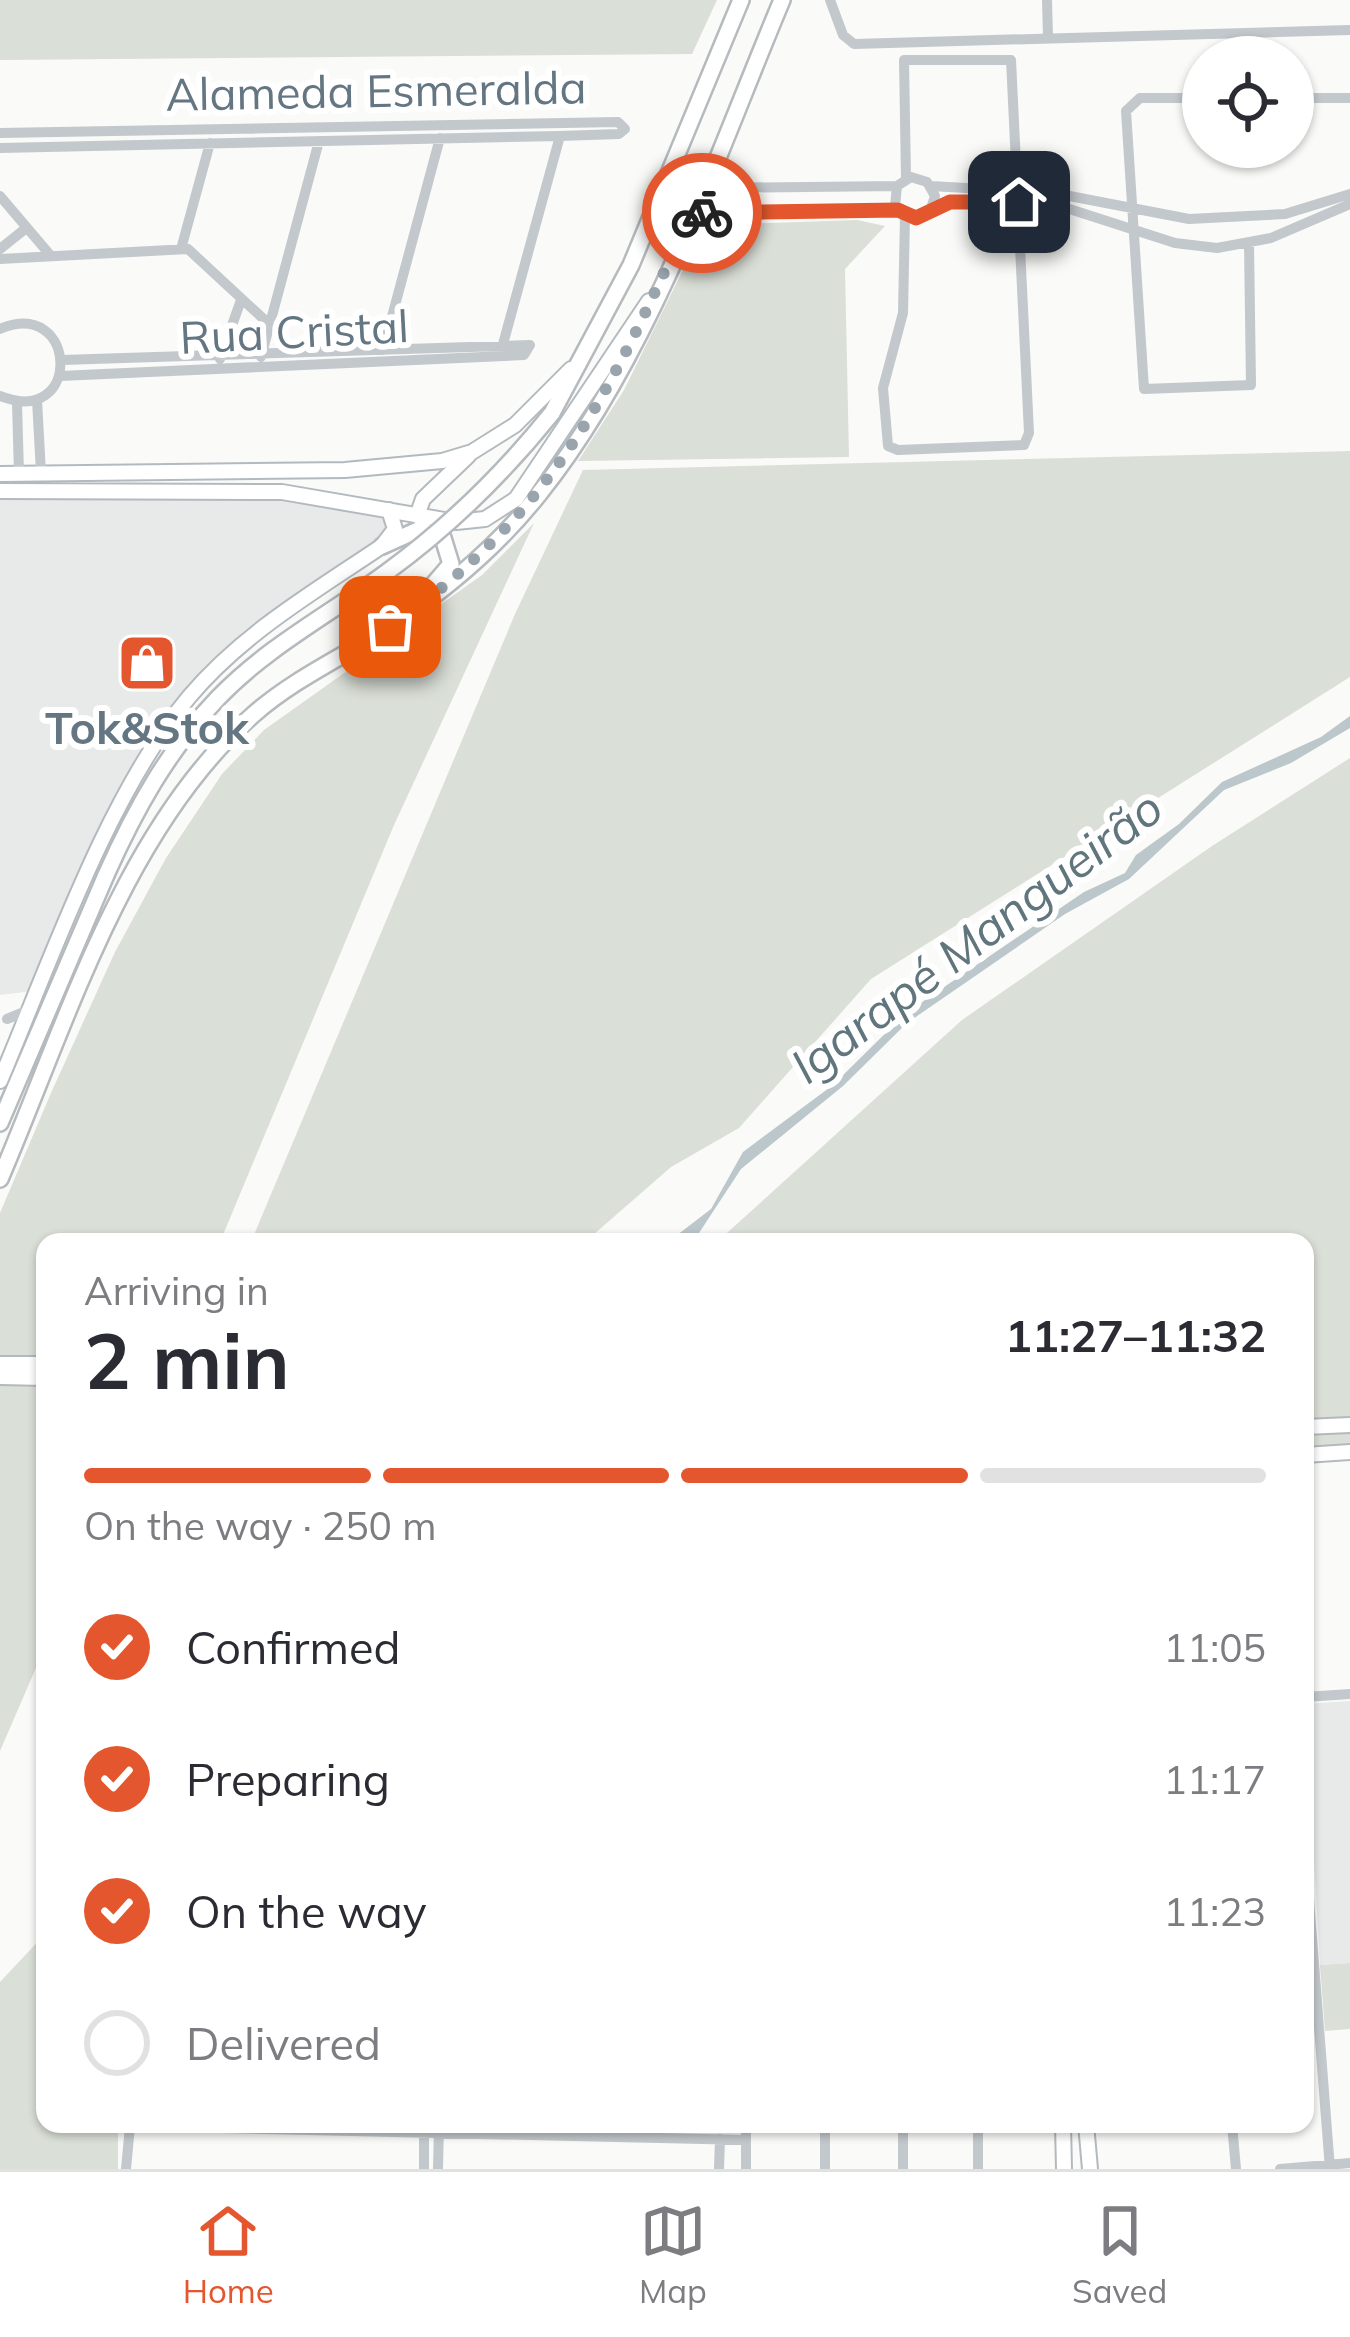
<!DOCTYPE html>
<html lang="en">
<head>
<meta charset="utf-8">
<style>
	:root { --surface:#fff; --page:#f7f7f7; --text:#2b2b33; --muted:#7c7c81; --line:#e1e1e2; --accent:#e4572e }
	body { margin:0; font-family:Mulish,sans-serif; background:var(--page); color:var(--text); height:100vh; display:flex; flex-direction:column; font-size:45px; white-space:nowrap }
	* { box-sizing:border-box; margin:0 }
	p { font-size:39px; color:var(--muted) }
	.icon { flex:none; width:66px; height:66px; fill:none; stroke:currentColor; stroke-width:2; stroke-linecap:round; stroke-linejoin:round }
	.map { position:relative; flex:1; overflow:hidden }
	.details { position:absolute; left:36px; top:1233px; width:1278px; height:900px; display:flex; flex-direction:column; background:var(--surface); border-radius:24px; box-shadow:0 3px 9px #0004 }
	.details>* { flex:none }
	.tools { position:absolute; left:1182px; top:36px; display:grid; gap:24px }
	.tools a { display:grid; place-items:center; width:132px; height:132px; border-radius:50%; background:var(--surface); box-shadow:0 3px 9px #0004; font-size:60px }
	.pin { position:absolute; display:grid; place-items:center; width:102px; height:102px; color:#fff; margin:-51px; border-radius:24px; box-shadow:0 6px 18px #0006 }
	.courier { position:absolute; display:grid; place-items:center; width:120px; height:120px; margin:-60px; border:9px solid #e4572e; border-radius:50%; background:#fff; color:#222; box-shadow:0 3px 15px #0007 }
	.overview em { font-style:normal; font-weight:700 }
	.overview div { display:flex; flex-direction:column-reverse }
	.overview { display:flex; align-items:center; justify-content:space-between; height:204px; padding:0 48px }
	h1 { font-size:78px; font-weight:700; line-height:90px }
	.bar { display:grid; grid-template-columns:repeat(4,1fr); gap:18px 12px; align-content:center; height:144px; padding:0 48px }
	.bar i { height:15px; border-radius:9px; background:var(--line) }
	.bar .on { background:var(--accent) }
	.bar p { grid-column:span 4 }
	ol { padding:0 48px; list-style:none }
	li { display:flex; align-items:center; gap:36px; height:132px }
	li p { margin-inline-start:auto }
	li .icon { padding:12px; border-radius:50%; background:var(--accent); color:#fff; stroke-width:4 }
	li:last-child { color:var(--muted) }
	li i { width:66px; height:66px; border:6px solid var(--line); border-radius:50% }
	.dock { display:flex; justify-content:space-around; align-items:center; height:168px; border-top:3px solid var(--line); background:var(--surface); font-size:33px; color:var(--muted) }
	.dock a { display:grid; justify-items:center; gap:6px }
	.dock .on { color:var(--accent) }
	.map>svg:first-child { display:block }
	.built { fill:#e8e9e9 }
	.green { fill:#dadfd7 }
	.water { fill:#bbc7cb }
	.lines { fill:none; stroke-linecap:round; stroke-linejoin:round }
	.secondary-casing { stroke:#b3babf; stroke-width:18 }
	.primary-casing { stroke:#b5babe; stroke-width:20 }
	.street { stroke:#c3c8cc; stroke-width:10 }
	.secondary { stroke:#fff; stroke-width:14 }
	.primary { stroke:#fff; stroke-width:15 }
	.primary-bridge-casing { stroke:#b5babe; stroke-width:20; stroke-linecap:butt }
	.primary-bridge { stroke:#fff; stroke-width:15 }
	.done { stroke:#99a4ac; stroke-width:12; stroke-dasharray:0 21.6 }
	.route { stroke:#e4572e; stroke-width:15 }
	.labels { text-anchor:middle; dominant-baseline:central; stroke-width:12; stroke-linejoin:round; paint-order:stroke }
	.street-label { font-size:45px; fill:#657683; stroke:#fff }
	.poi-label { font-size:45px; font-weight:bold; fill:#657683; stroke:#fff }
	.water-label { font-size:48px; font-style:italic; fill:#60757c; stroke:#fff }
</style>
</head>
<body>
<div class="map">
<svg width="1350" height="2169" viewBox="0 0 1350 2169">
	<rect width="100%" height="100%" fill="#fafaf8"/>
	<path class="built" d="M283 489 392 518 387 539 265 630 191 695 139 771 41 990 0 995V492Z
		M1350 1701V1963L1320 1965 1305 1704Z"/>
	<path class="green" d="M0 0H717L692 54 0 60Z
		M857 220 885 226 845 269 849 457 578 461 624 390 705 225Z
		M1350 451V677L871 979 739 1128 671 1167 585 1242H251L515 614 583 470Z
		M534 523 394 825 220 1242H45V1647L0 1751V1213L51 1093 115 952 166 858 222 774 264 730 482 575Z
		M1350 758V1456L1305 1460V1242H717L962 1020 1212 846Z
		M45 1934V2124H118V2169H0V1982Z
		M1350 1963V2029L1325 2031 1320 1965Z"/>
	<path class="water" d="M1350 716V728L1291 763 1224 790 1129 879 1065 914 907 1023 843 1086 741 1169 699 1233 668 1242 711 1209 743 1152 833 1085 906 1013 1084 892 1125 873 1136 855 1179 824 1222 782 1321 737Z"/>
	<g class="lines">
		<g class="secondary-casing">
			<path id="secondary" d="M0 474 345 470 442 461 472 452 515 425 571 369
				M0 491 282 492 456 522 485 519 516 499 649 301
				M417 516 423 499 468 456
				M0 1081C50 963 108 794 189 697 243 633 314 592 382 546L395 529 389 510
				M0 1364H45
				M0 1377 45 1378
				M1305 1427 1350 1425
				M1305 1455 1350 1452
				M1063 2124 1064 2169
				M1086 2124 1090 2169"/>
		</g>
		<g class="primary-casing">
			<path id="primary" d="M552 413 631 265 741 0
				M382 546 420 529 443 538 451 564 427 592
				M0 1123 106 875
				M0 1179C66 1025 124 827 254 714 295 678 345 656 391 626 447 589 497 547 539 494 649 357 714 162 782 0"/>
		</g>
		<path class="street" d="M830 0 843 35 854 44 1350 30
			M1047 0 1048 37
			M1203 98H1140L1126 111 1144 389 1251 385 1249 244
			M1293 98H1350
			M0 133 618 122 625 129
			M0 148 560 136 619 134 625 129
			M931 186 1054 193 1189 219 1285 214 1350 194
			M703 188 897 186
			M0 196 51 256
			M930 211 935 196 927 182 911 177 897 186 895 206 910 218 950 202 1057 205 1175 243 1217 248 1271 238 1350 204
			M691 213 898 210
			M905 216 903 313 883 388 888 446 898 450 1024 445 1029 433 1011 60H904L906 179
			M0 249 25 229
			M181 249 210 143
			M0 259 188 249 269 324
			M0 329C78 296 83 429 0 396
			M503 344 560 136
			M383 350 440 138
			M261 357 319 141
			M220 359 241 300
			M60 376 524 355 530 345 62 360
			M37 400 41 473
			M17 403 19 474
			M7 1019 29 1010
			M1305 1697 1350 1694
			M1305 1848 1330 2169
			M1232 2124 1236 2169
			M126 2169 130 2126 746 2140
			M424 2169V2127
			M438 2169 439 2124
			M719 2169 720 2139
			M746 2169V2124
			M825 2169V2124
			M903 2169V2124
			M978 2169V2124
			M1280 2169 1350 2163"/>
		<use href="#secondary" class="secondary"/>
		<use href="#primary" class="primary"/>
		<g class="primary-bridge-casing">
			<path id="primary-bridge" d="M106 875C135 810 168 750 218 698 268 646 330 614 387 572 450 526 503 474 552 413"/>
		</g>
		<use href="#primary-bridge" class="primary-bridge"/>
	</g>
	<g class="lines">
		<path class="done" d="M390 627C557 509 610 393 691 213H702"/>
		<path class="route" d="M702 213 898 210 916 218 950 202H1019"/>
	</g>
	<defs>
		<g id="shop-square" transform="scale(3)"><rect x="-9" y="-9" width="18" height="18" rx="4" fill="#e4572e" stroke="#fff"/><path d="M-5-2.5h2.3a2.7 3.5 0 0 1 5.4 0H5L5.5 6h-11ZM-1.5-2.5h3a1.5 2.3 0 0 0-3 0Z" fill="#fff"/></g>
	</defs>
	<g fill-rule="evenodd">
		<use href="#shop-square" x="147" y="663"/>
	</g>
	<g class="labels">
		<g class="street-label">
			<text transform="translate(376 90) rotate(-1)">Alameda Esmeralda</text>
			<text transform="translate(294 331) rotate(-3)">Rua Cristal</text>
		</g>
		<g class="poi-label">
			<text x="147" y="727">Tok&amp;Stok</text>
		</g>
		<g class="water-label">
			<text transform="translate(976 936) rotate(-37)">Igarapé Mangueirão</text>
		</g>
	</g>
</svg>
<div class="tools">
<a><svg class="icon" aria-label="locate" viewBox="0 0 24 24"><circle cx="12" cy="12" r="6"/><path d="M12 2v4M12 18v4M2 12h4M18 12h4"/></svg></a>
</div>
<div class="pin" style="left:390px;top:627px;background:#ea580c"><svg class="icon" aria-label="bag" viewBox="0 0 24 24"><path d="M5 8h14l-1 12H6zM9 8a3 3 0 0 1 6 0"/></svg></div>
<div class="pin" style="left:1019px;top:202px;background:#1f2937"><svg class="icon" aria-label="home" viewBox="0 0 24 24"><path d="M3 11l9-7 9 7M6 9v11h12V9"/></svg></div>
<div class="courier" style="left:702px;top:213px"><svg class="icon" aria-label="bike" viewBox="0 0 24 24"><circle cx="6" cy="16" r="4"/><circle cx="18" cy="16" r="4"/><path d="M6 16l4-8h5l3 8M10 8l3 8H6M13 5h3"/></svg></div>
<section class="details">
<div class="overview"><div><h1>2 min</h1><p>Arriving in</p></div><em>11:27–11:32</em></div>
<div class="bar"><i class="on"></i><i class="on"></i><i class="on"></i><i></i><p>On the way · 250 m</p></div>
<ol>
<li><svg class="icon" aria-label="check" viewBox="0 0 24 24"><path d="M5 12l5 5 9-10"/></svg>Confirmed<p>11:05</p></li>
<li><svg class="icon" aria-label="check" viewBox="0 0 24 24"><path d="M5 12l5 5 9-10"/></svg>Preparing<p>11:17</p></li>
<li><svg class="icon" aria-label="check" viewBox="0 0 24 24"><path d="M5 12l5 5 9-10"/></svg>On the way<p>11:23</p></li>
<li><i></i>Delivered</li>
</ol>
</section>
</div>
<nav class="dock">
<a class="on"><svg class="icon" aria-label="home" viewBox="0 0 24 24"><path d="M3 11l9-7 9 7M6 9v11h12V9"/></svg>Home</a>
<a><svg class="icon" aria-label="map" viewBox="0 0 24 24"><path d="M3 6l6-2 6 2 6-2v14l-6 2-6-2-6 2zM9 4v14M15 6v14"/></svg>Map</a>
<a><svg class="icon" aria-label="saved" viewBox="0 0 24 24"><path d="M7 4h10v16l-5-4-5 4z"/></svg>Saved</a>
</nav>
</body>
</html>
